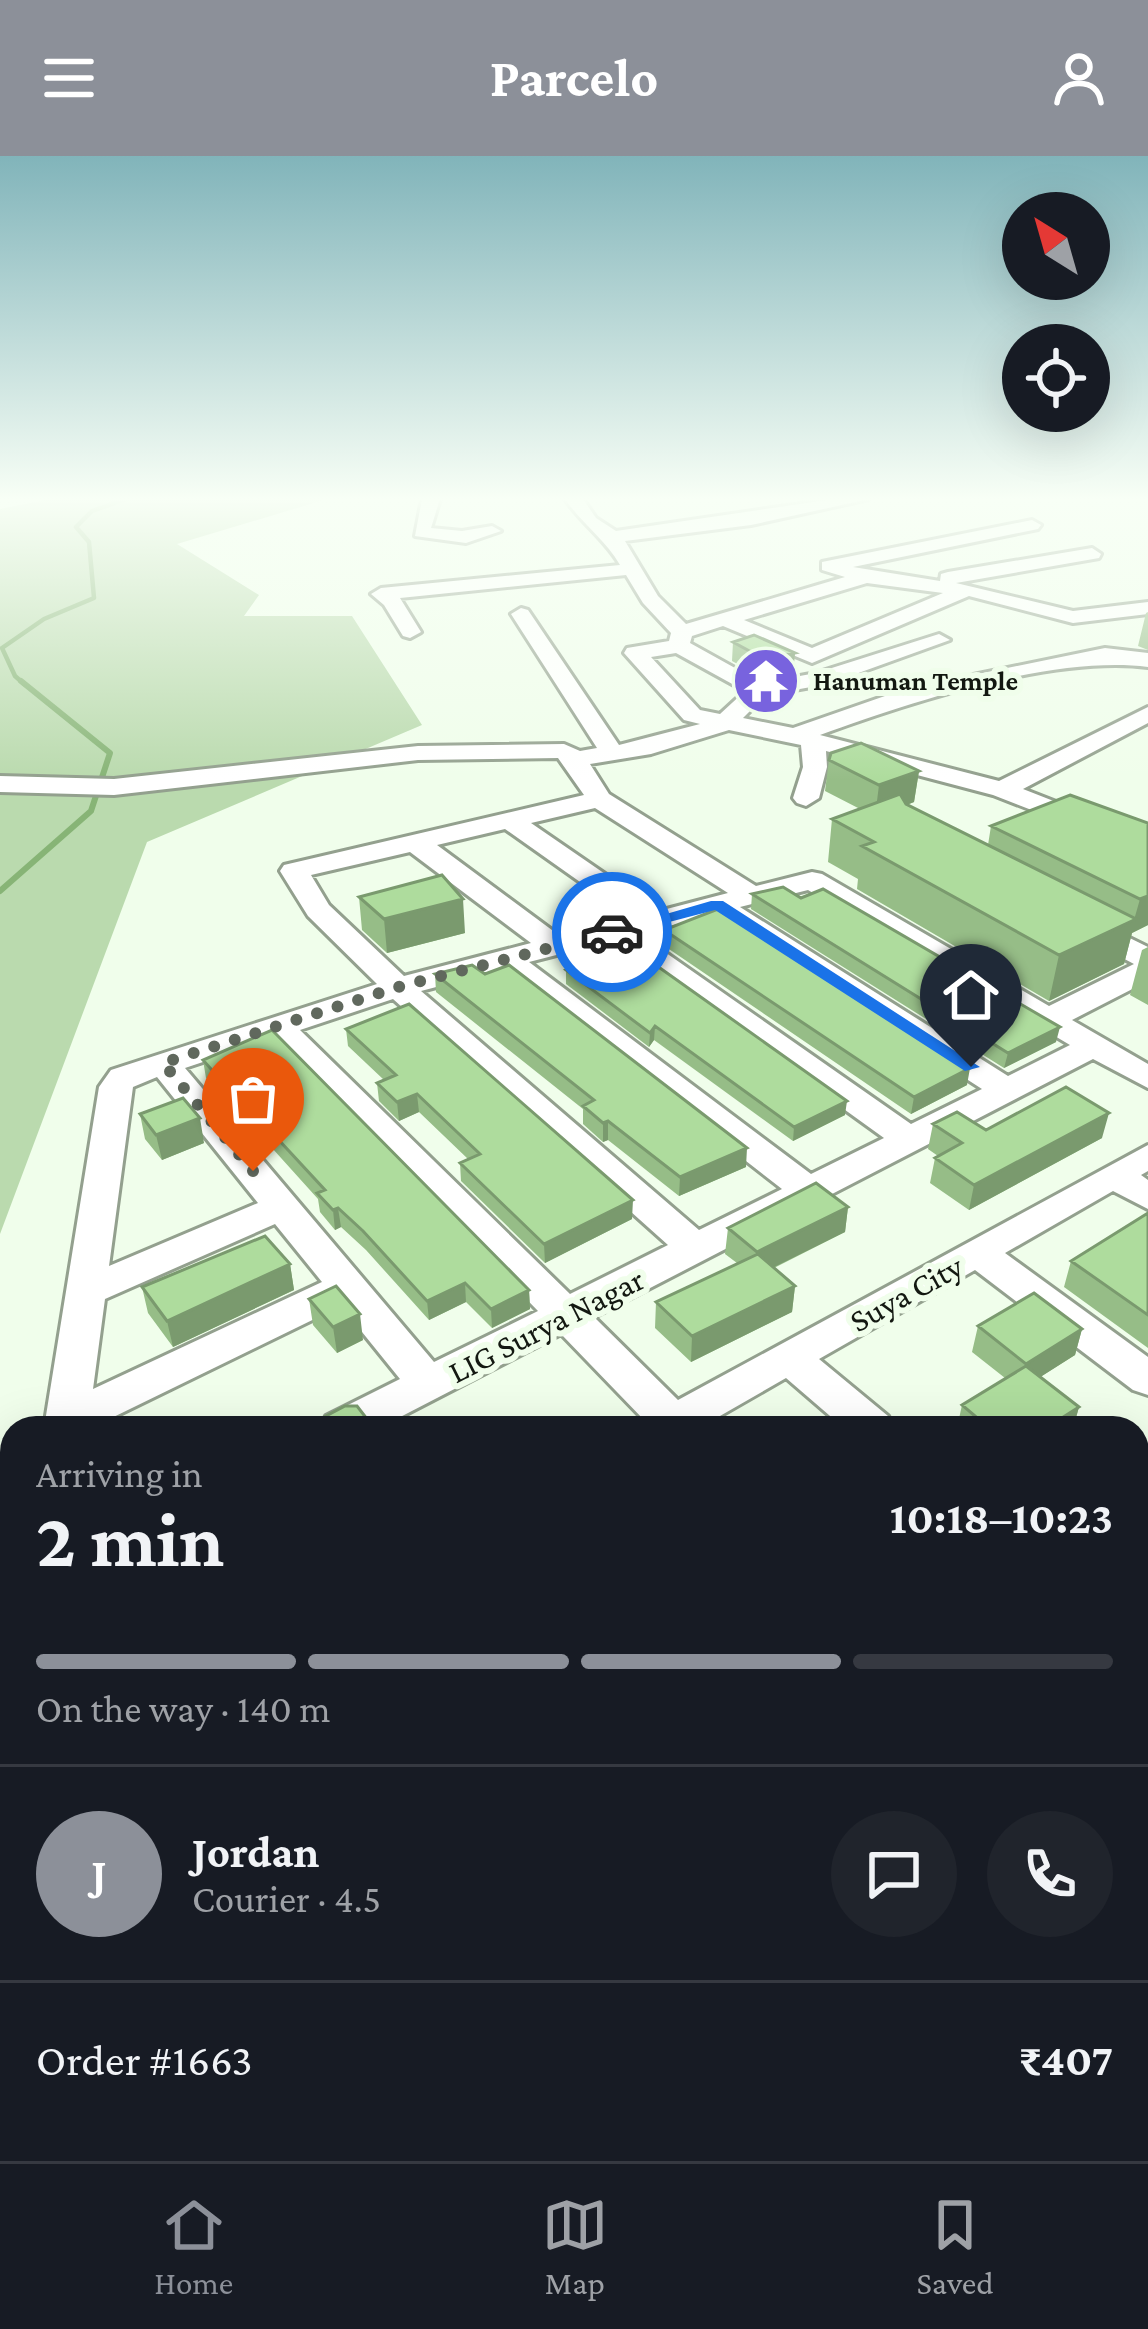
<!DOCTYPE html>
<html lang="en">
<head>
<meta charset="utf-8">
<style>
	:root { --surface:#171b24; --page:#20242c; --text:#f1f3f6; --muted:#9ea1a6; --line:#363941; --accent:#8c9099 }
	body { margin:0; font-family:"Crimson Pro",serif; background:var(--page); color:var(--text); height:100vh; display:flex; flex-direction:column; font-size:45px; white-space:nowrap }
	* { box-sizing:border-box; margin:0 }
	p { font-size:39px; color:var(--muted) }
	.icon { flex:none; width:66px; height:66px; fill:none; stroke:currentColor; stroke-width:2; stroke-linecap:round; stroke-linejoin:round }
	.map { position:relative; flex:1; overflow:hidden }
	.sheet { position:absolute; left:0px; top:1260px; width:1149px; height:747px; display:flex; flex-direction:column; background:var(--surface); border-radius:36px 36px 0 0; box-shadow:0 12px 48px #0002 }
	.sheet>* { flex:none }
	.needle { width:78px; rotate:323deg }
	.fabs { position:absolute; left:1002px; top:36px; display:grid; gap:24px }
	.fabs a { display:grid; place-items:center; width:108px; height:108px; border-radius:50%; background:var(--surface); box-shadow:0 12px 48px #0002; font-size:60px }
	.pin { position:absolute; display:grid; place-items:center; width:102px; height:102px; color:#fff; margin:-123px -51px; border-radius:50% 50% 50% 0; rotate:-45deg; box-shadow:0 0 12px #0007 }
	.pin .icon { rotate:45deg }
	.courier { position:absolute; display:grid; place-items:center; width:120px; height:120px; margin:-60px; border:9px solid #1a73e8; border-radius:50%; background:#fff; color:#222; box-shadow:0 3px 15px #0007 }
	.summary em { font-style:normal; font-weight:700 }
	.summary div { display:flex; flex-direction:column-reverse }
	.summary { display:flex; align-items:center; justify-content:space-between; height:204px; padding:0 36px }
	h1 { font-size:78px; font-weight:700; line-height:90px }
	.bar { display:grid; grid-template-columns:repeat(4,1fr); gap:18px 12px; align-content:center; height:144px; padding:0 36px }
	.bar i { height:15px; border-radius:9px; background:var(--line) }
	.bar .on { background:var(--accent) }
	.bar p { grid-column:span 4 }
	.line { display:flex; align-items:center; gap:30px; padding:0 36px; border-top:3px solid var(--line) }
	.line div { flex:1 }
	.round { display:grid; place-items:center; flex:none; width:126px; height:126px; border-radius:63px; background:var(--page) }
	header { display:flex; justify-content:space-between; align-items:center; height:156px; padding:0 36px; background:var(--accent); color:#fff; font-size:54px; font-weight:700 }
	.tab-bar { display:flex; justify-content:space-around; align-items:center; height:168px; border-top:3px solid var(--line); background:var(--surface); font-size:33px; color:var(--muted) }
	.tab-bar a { display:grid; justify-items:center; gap:6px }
	.tab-bar .on { color:var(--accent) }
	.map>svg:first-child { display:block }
	.green { fill:#badaae }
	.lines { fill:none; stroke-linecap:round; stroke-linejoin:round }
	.stream-far1 { stroke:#87b476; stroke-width:4.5 }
	.stream { stroke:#87b476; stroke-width:6 }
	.minor-casing { stroke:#93a08e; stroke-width:6 }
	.minor { fill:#fff; fill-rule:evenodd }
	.wall { fill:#96bd87 }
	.shaded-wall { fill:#7a9a6e }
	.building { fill:#aedc9d; stroke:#7a9a6e; stroke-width:3 }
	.route { fill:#1a73e8 }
	.done { stroke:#60685d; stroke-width:12; stroke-dasharray:0 21.6 }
	.labels { text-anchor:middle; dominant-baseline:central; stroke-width:12; stroke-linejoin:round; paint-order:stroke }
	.far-poi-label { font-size:27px; font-weight:bold; fill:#131811; stroke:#f0feeb; text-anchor:start }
	.street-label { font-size:33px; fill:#131811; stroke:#f0feeb }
</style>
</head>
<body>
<header><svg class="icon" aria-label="menu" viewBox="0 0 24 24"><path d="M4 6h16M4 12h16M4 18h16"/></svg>Parcelo<svg class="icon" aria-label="person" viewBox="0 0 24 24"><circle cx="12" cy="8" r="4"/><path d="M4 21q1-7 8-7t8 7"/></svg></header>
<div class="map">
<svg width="1148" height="2005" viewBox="0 0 1148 2005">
	<rect width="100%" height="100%" fill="#f0feeb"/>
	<path class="green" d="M50 343H327L177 388 259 439 244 460H352L422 569 147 686 0 1078V353Z
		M1137 1558 1148 1567V1852L1137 1871Z
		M838 1995H1068L1062 2005H831Z"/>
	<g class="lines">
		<path class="stream-far1" d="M24 528 15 520 2 492 44 463 94 442 89 386 76 371 92 355 126 343"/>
		<path class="stream" d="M0 735 91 655 110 597 21 525"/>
		<g class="minor-casing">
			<path id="minor" d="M422 343H440L431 372 462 375 492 370 501 375 466 387 415 380Z
				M565 343H583L596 362 616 375 834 343H869L751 369 625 385 658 440 686 468 845 421 822 414V406L1032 364 1041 369 1038 373 853 411 940 425 941 418 948 416 1092 392 1101 398 1099 402 956 427 1073 455 1148 446V458L1073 467 969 440 812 507 723 470 692 480 690 487 762 527 816 517 939 478 950 484 828 528 766 539 743 562 793 572 905 533 1105 492 1148 497V511C1053 499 910 546 820 579L999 625 1148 551V567L1023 633 1148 682V699L993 639 826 595 827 611 819 642 806 650 797 647 793 642 803 611 801 589 729 574 651 598 590 608 609 638 756 730 812 716 822 718 1049 850 1134 808 1077 778 1072 772 1077 766H1097L1148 791V825L1072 864 1148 908V932L1093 903 594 1161 678 1244 1148 989V1015L1141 1019 1148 1024V1053L1113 1035 1005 1097 1148 1201V1239L1133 1234 975 1114 819 1203 888 1260 895 1272H844L786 1222 699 1272H641L645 1265 561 1178 379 1272H319L326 1260 400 1223 341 1150 91 1272H44L99 931 111 914 377 828 308 760 280 715 284 709 584 639 558 602 418 604 114 639 0 636V620L114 623 418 590 564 588 580 595 597 592 511 458 521 452 528 454 619 589 700 568 684 564 624 497 627 492 669 485 671 477 643 447 626 419 400 442 421 476 410 482 403 480 384 449 371 438 381 432 620 409C605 383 582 368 565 343ZM867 427 943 437 812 492 744 464ZM676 497 745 535 720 558 700 554 651 501ZM595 652 728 737 659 755 531 667ZM505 673 631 762 560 780 437 689ZM410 696 531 787 404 820 329 749 311 719ZM808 734 1070 889 1008 920 740 751ZM712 759 982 933 911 968 639 778ZM611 785 884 982 811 1018 529 806ZM501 814 782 1033 699 1074 421 835ZM393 843 668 1089 570 1138 300 874ZM272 883 538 1155 434 1206 185 912ZM157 921 258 1047 109 1110 133 931ZM275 1068 322 1126 93 1233 105 1143Z
				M12 1308V1347L0 1351V1312Z
				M12 1417V1459L0 1464V1421Z
				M1137 1475 1148 1479V1528L1137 1524Z
				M12 1612V1665L0 1670V1617Z
				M1137 1841 1148 1845V1914L1137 1909Z
				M22 1995H96L92 2005H18Z
				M245 1995H310L314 2005H249Z
				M749 1995H816L820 2005H753Z"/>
		</g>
		<use href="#minor" class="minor"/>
	</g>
	<path class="wall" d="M1148 456V494L1138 490 1146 457Z
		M733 486 795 497 793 516 763 522 732 505Z
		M829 604 919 615 914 646 907 649 988 689 991 670 1148 667V769L1132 777 1124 808 1049 845 857 733 858 723 828 706 832 663 860 653 825 635Z
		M752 738 1056 886 1004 912 751 753Z
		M359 741 465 777 387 797 362 774Z
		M664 774 967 929 911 958 663 789Z
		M1148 791V849L1130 839 1142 794Z
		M566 814 845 959 793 985 654 884 649 891 566 828Z
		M435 818 746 1011 679 1040 608 984 603 986 583 968V953L436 836Z
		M346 873 632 1063 545 1107 461 1025 460 1007 468 1003 419 956 399 965 379 945 377 927 384 924 348 890Z
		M203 904 529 1134 530 1153 492 1172 466 1146 429 1164 366 1094 341 1071 335 1074 320 1056 318 1043 254 972 245 976 225 952 223 940 206 922Z
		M140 958 204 987 162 1004 145 983Z
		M933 968 986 974 1102 982 969 1054 930 1027 935 1002 938 1000 928 993Z
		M848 1051 845 1076 774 1112 795 1130 792 1156 691 1206 655 1172 656 1146 737 1107 725 1098 728 1072Z
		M1148 1057V1192L1064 1131 1071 1105Z
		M290 1108 294 1134 173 1191 148 1157 142 1131Z
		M309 1143 363 1184 337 1197 313 1169Z
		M978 1170 1082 1173 1075 1199 1040 1221 1079 1251 1073 1272H957L962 1249 1005 1222 972 1196Z"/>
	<path class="shaded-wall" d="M795 497 793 516 763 522 764 503Z
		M919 615 914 646 875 661 879 629Z
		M1148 740V769L1132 777 1124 808 1049 845 1059 799 1134 764 1140 743Z
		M463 743 465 777 387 797 384 763Z
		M655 870 654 884 649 891 650 877Z
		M1060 871 1056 886 1004 912 1008 897Z
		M970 912 967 929 911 958 914 941Z
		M417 938 419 956 399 965 397 946Z
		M847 945 845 959 793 985 794 971Z
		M251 954 254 972 245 976 242 957Z
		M1109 957 1102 982 969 1054 974 1029Z
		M200 962 204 987 162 1004 156 979Z
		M608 965V984L603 986V967Z
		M747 992 746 1011 679 1040 680 1021Z
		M633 1044 632 1063 545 1107 544 1088Z
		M848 1051 845 1076 754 1121 757 1096Z
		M338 1052 341 1071 335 1074 333 1054Z
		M290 1108 294 1134 173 1191 167 1165Z
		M465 1127 466 1146 429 1164 427 1145Z
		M795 1130 792 1156 691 1206 692 1180Z
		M529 1134 530 1153 492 1172 491 1153Z
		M360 1158 363 1184 337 1197 333 1171Z
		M1082 1173 1075 1199 1020 1234 1026 1208Z
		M1079 1251 1073 1272H1046Z"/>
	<path class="building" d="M754 479 795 497 764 503 733 486Z
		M861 587 919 615 879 629 829 604 831 597Z
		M900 638 906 648 1136 763 1059 799 862 690 874 686 832 663Z
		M1070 639 1148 667V740L1140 743 991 670Z
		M442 719 463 743 384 763 359 741Z
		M783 731 801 742 823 733 1060 871 1008 897 752 738Z
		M718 753 970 912 914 941 664 774Z
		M629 790 847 945 794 971 655 870 650 877 566 814Z
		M472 809 485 818 509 809 747 992 680 1021 608 965 603 967 583 950 594 944 435 818Z
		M409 848 633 1044 544 1088 460 1007 480 998 417 938 397 946 377 927 396 919 346 873Z
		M272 874 529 1134 491 1153 465 1127 427 1145 363 1075 338 1052 333 1054 317 1037 325 1034 251 954 242 957 222 934 228 932 203 904Z
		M1066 931 1109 957 974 1029 935 1002 962 987 933 968 957 956 986 974Z
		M183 942 200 962 156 979 140 958Z
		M816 1027 848 1051 757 1096 728 1072Z
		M1148 1057V1159L1071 1105Z
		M265 1080 290 1108 167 1165 142 1131Z
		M758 1098 795 1130 692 1180 656 1146Z
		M336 1130 360 1158 333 1171 309 1143Z
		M1034 1137 1082 1173 1026 1208 978 1170Z
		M1026 1210 1079 1251 1046 1272H989L962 1249Z
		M345 1250H357L374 1272H311L309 1269Z"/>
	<linearGradient id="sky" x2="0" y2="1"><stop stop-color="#81b4ba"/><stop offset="0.55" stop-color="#f8fff6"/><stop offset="1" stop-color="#f8fff6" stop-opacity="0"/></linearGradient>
	<rect width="1148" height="624" fill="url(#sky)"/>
	<path class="route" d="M711 745H723L980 911 965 915 715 754 612 781 604 776Z"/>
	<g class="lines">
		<path class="done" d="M253 1015 163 907 398 831 612 776"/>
	</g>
	<defs>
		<g id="temple-disc" transform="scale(3.45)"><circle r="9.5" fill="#7863de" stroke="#f0feeb"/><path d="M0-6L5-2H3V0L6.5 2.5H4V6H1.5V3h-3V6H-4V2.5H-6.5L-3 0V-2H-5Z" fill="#fff"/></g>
	</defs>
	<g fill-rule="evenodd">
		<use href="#temple-disc" x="766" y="525"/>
	</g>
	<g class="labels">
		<g class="far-poi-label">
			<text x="813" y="525">Hanuman Temple</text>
		</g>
		<g class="street-label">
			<text transform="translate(906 1137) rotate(-29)">Suya City</text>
			<text transform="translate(546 1169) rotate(-27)">LIG Surya Nagar</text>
		</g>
	</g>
</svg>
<div class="fabs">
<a><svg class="needle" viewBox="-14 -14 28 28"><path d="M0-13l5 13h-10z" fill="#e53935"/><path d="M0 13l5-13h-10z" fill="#9ea1a6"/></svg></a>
<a><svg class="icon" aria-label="locate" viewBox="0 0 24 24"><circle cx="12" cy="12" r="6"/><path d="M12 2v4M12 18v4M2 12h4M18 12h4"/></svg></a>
</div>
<div class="pin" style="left:253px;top:1015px;background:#ea580c"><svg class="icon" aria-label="bag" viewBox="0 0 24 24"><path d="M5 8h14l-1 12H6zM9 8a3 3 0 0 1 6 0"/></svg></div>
<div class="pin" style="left:971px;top:911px;background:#1f2937"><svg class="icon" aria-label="home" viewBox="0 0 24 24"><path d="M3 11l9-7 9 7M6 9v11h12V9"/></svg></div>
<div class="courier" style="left:612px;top:776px"><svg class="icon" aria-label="car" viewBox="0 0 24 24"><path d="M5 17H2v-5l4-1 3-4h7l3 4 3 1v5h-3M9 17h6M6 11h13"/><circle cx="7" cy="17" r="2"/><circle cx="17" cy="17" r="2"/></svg></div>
<section class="sheet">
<div class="summary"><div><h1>2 min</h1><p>Arriving in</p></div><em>10:18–10:23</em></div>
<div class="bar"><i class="on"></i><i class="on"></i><i class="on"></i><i></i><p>On the way · 140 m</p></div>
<div class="line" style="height:216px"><b class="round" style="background:var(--accent);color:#fff">J</b><div><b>Jordan</b><p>Courier · 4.5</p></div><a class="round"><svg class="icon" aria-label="chat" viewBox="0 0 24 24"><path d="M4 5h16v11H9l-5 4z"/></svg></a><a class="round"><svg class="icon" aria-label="phone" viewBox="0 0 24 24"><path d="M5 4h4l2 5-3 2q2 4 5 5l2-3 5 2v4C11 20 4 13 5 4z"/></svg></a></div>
<div class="line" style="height:156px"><div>Order #1663</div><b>₹407</b></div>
</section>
</div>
<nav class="tab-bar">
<a class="on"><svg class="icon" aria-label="home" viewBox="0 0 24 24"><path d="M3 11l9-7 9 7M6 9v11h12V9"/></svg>Home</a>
<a><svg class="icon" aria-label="map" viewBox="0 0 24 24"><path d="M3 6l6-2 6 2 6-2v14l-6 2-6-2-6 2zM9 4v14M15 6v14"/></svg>Map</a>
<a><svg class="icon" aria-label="saved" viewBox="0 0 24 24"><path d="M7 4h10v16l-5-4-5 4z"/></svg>Saved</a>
</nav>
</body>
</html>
